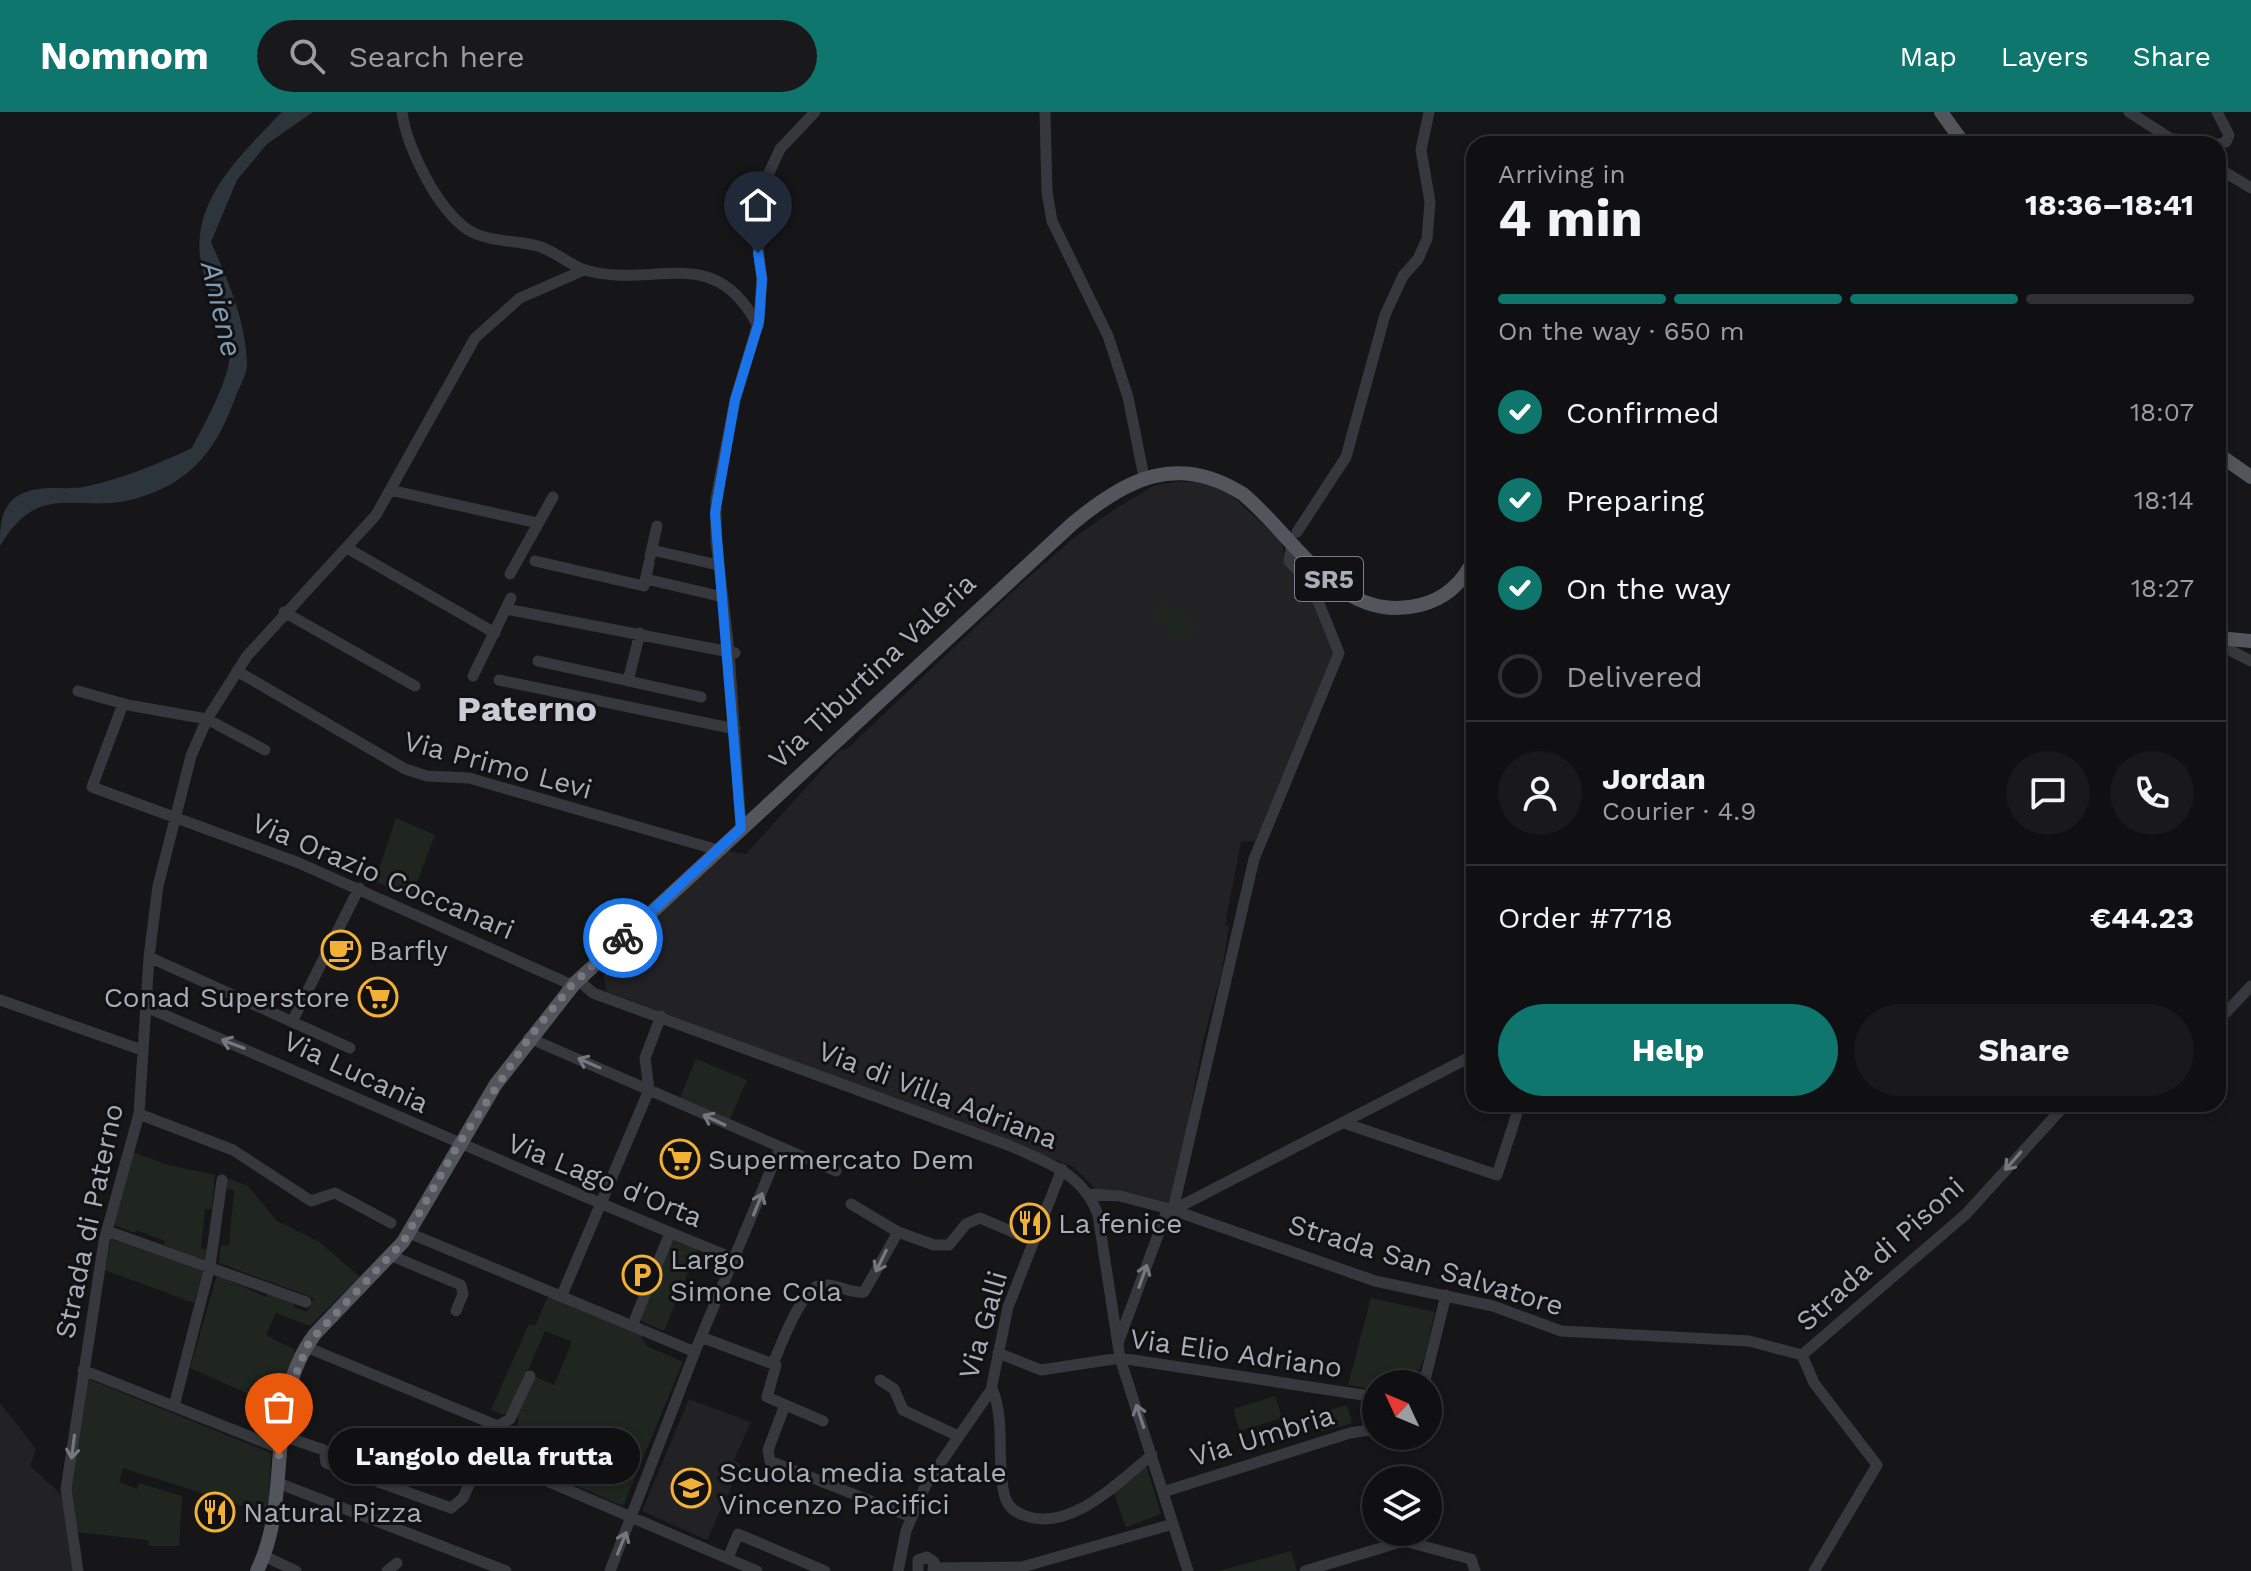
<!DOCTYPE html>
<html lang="en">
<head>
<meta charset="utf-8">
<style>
	:root { --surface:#101012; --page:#19191b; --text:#f1f3f6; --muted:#9c9d9f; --line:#303032; --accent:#0f766e }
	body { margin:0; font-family:"Work Sans",sans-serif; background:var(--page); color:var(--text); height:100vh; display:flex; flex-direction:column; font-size:30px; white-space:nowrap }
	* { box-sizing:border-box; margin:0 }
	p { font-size:26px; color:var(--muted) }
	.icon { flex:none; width:44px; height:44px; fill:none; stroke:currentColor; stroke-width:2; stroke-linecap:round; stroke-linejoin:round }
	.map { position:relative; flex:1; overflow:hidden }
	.panel { position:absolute; left:1466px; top:24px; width:760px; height:976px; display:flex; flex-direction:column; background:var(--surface); border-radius:24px; box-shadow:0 4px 12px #0003,0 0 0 2px var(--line) }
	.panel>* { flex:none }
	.needle { width:52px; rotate:314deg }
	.tools { position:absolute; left:1362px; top:1258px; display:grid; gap:16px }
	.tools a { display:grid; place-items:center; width:80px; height:80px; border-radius:50%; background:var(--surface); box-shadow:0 4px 12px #0003,0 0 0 2px var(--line); font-size:40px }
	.pin { position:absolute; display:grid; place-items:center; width:68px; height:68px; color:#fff; margin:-82px -34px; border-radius:50% 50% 50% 0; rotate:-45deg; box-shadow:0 0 8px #0007 }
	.pin .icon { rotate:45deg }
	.courier { position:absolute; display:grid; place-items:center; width:80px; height:80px; margin:-40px; border:6px solid #1a73e8; border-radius:50%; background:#fff; color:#222; box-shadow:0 2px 10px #0007 }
	.bubble { position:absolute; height:56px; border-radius:28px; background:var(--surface); box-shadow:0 4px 12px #0003,0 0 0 2px var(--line); font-size:26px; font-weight:700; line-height:56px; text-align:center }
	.head em { font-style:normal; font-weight:700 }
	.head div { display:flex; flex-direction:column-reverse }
	.head { display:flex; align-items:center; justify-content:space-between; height:136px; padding:0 32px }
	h1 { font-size:52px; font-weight:700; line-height:60px }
	.bar { display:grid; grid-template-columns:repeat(4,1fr); gap:12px 8px; align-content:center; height:96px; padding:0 32px }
	.bar i { height:10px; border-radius:6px; background:var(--line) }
	.bar .on { background:var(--accent) }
	.bar p { grid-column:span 4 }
	.line { display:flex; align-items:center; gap:20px; padding:0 32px; border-top:2px solid var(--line) }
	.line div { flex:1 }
	.round { display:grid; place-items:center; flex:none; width:84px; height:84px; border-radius:42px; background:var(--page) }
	ol { padding:0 32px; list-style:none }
	li { display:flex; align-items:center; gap:24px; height:88px }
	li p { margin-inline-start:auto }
	li .icon { padding:8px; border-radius:50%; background:var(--accent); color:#fff; stroke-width:4 }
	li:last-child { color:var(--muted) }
	li i { width:44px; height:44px; border:4px solid var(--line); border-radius:50% }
	.action { display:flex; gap:16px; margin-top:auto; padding:16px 32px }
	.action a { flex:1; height:92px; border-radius:48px; background:var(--accent); color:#fff; font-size:32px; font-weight:700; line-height:92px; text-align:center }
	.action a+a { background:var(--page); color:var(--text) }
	header { display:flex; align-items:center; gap:48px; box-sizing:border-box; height:112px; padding:0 40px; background:var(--accent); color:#fff }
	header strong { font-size:38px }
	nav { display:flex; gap:44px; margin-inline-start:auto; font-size:28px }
	.search { width:560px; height:72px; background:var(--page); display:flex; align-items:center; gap:20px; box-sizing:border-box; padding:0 28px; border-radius:44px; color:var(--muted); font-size:30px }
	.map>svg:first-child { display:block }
	.built { fill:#222225 }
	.green { fill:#1e261f }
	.water { fill:#2c353c }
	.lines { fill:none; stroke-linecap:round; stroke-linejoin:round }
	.minor { stroke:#37383d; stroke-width:11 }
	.major { stroke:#53555c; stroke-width:14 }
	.oneway { stroke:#757881 }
	.done { stroke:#757880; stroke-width:8; stroke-dasharray:0 14.4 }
	.route { stroke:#1a73e8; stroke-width:10 }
	.labels { text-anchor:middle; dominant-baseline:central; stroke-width:6; stroke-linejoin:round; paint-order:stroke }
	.shield { fill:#111113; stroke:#7b7e86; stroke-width:2 }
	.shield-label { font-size:26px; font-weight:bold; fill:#a8adb8 }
	.street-label { font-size:28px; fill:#a8adb8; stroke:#111113 }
	.poi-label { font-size:28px; fill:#a8adb8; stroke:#111113; text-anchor:start }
	.water-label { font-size:30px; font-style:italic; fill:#7f9bb3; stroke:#111113 }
	.district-label { font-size:36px; font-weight:bold; fill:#c9ccd4; stroke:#111113 }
</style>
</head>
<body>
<header>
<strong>Nomnom</strong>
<div class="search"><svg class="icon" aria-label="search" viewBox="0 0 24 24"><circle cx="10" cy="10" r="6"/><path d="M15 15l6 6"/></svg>Search here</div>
<nav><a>Map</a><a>Layers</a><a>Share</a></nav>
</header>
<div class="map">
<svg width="2251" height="1459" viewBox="0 0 2251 1459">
	<rect width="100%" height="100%" fill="#161618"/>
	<path class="built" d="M1175 370H1202L1230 382 1282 430 1285 448 1311 478 1337 540 1255 729 1241 730 1225 813 1229 814 1222 858 1203 929 1173 1089 1166 1093 1096 1077 1072 1054 606 879 603 854 728 739 746 742 839 639 848 636 1022 471 1075 425 1118 395 1155 373Z
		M689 1287 751 1310 734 1348 741 1353 707 1428 642 1399Z
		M0 1291 36 1337 30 1354 61 1382 74 1459H0Z"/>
	<path class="green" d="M1164 487 1197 516 1183 532 1150 502Z
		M396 706 435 723 411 786 375 769Z
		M696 947 747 968 730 1007 680 986Z
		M133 1040 168 1053 215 1063 212 1097H205L201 1136 208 1138 206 1148 164 1133 165 1129 136 1118 135 1121 114 1113Z
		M227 1066 248 1074 277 1109 321 1131 360 1165 310 1214 276 1201 266 1223 295 1238 276 1294 190 1256 217 1163 266 1185 268 1181 294 1191V1195L307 1200 314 1186 219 1151 221 1133 229 1134 234 1078 226 1077Z
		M672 1126 698 1136 664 1219 639 1208Z
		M111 1127 203 1159 194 1191 105 1158Z
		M548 1184 639 1221 647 1234 683 1250 623 1394 510 1345 503 1328 518 1312 517 1300 522 1297H517L533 1264 554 1273 572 1230 545 1219 508 1304 491 1298 529 1212 535 1214Z
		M1371 1186 1435 1200 1425 1244 1413 1272H1376V1278L1348 1273Z
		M86 1266 271 1341 269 1391 264 1401 123 1356 119 1370 137 1377 139 1371 182 1384 179 1434H149L148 1428 76 1420 70 1381Z
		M1275 1284 1282 1306 1240 1319 1233 1297Z
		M1347 1293 1352 1311 1321 1320 1316 1302Z
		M1146 1353 1161 1402 1126 1415 1113 1379Z
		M1291 1439 1297 1459H1219Z"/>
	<path class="water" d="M282 0H313L267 32 237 68 211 130C228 169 246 209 247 252 247 261 241 272 237 281 218 334 195 369 138 386 78 404 41 365 0 434 0 415 0 397 16 385 40 370 63 380 88 374 124 366 158 352 192 336 204 312 230 268 230 240 230 214 213 190 205 166 181 96 239 45 282 0Z"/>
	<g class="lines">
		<path class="minor" d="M402 0C406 36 442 108 476 122 497 131 520 128 541 135 557 141 570 153 585 158 654 178 714 128 758 214
			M1045 0 1047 80 1052 109 1108 224 1128 285 1144 365
			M2129 0 2179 32
			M2217 0 2229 23 2226 30 2218 32
			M2175 27 2202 32
			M2218 56 2251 76
			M390 378 538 411
			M1297 420 1346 345 1385 203 1403 164 1418 147 1427 127 1430 90 1421 38 1429 0
			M347 436 495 521
			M652 438 718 453
			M650 445 657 414
			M535 449 644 474 649 451
			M510 462 553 385
			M646 467 723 485
			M506 497 735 541
			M284 500 415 574
			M2225 528 2233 540 2251 549
			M538 549 701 585
			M237 559 405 657 427 664 469 666 718 738
			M473 564 511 486
			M499 568 735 617
			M628 569 640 521
			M78 579 128 593 207 607 265 638
			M123 592 92 675 299 751 572 873
			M741 716 729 539 716 428V386L735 288 759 208 762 167 756 119 763 74 780 37 815 0
			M149 845 350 936
			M578 868 593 881 1008 1033C1045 1049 1084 1062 1098 1103L1120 1246 1188 1459
			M0 888 142 938
			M146 895C343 979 537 1067 735 1147
			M293 908 359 776
			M2218 909 2251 874
			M529 926 836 1059
			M139 1002 233 1038 311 1089 335 1081 391 1111
			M1344 1011 1497 1063 1520 992
			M1088 1082 1120 1084 1173 1098 1375 1169 1493 1194 1561 1219 1749 1229 1802 1243
			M851 1092 898 1120
			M1173 1098 1254 747 1339 541 1312 474 1289 449 1292 432
			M1173 1098 1474 943
			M107 1119 306 1190
			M409 1121 695 1240
			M392 1144 461 1173 463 1182 456 1199
			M562 1183 649 978 645 946 661 904
			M633 1212 670 1121
			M701 1225 776 1253 767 1285 823 1309
			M1118 1231 1168 1096
			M306 1235 498 1314 510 1307 530 1264
			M998 1241 1041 1258 1120 1246 1376 1285
			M1802 1243 1966 1102 2066 992
			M1802 1243 1814 1271 1877 1353 1814 1459
			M773 1252C780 1235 802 1175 821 1173 836 1171 850 1182 864 1180L898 1120 934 1133H949L966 1112 980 1106 1034 1129
			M83 1258 279 1336
			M880 1268 894 1277 903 1298 958 1324
			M1424 1272 1446 1183
			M992 1276C1006 1311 996 1346 1004 1381 1006 1392 1012 1399 1023 1403 1070 1422 1119 1369 1152 1343
			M785 1293 768 1338 770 1349 911 1405
			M174 1294 210 1154 222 1068
			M280 1323 324 1338 326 1351 451 1396 463 1386 495 1313
			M491 1324 505 1351
			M505 1351 757 1459
			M472 1365 505 1351
			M278 1371 506 1459
			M1163 1380 1350 1321 1376 1317
			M264 1444 296 1459
			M728 1446 738 1422 825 1459
			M1318 1455 1404 1429 1471 1447 1475 1459
			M934 1456 1022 1455 1173 1412
			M78 1459 66 1377 104 1129 139 1002 149 845 158 774 191 644 207 607 247 544 376 403 475 226 520 186 584 158
			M387 1459 397 1451
			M610 1459 696 1237 780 1036
			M898 1459 906 1419 926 1372 991 1278 1008 1195 1062 1057
			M918 1459V1448L927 1445 934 1450 933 1459
			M1305 1459 1318 1455V1459"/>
		<path class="major" d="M1941 0 1964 32
			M2218 342 2251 365
			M2218 526 2251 529
			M257 1459C294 1384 262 1292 315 1222L403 1130 496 972 575 871 1072 412C1126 367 1177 340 1243 382 1295 425 1340 514 1420 493 1445 487 1463 470 1474 447"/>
	</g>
	<defs><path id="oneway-shaft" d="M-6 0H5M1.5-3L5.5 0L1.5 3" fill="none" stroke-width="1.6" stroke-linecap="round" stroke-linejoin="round" transform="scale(2)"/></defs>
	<g class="oneway">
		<use href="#oneway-shaft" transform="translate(233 932) rotate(-159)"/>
		<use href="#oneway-shaft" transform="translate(589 951) rotate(-156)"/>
		<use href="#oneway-shaft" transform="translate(714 1008) rotate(-155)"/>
		<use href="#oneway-shaft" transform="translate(2013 1049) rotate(131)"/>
		<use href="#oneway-shaft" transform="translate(758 1092) rotate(-68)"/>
		<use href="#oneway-shaft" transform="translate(881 1149) rotate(116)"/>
		<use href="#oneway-shaft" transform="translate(1143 1164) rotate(-70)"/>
		<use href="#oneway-shaft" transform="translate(1140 1304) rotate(-108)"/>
		<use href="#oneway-shaft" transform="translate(73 1335) rotate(97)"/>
		<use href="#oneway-shaft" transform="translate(622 1431) rotate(-68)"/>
	</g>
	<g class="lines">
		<path class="done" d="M279 1343 288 1281 309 1230 403 1130 458 1033 529 926 572 873 623 826"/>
		<path class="route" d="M623 826 741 716 715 401 735 288 759 210 762 167 758 141"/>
	</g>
	<defs>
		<g id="cafe-ring" transform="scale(2)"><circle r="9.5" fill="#111113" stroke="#f2b134" stroke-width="1.5"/><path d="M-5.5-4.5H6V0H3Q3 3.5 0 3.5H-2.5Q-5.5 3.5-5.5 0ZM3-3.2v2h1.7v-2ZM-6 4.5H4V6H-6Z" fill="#f2b134"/></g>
		<g id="supermarket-ring" transform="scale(2)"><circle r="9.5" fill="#111113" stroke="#f2b134" stroke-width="1.5"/><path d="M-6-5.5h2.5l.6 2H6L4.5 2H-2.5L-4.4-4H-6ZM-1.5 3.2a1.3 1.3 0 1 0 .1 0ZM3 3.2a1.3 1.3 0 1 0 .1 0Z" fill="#f2b134"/></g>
		<g id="restaurant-ring" transform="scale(2)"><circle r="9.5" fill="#111113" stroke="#f2b134" stroke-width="1.5"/><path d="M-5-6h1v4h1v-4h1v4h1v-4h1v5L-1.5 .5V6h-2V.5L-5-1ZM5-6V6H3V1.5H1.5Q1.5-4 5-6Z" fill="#f2b134"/></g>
		<g id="parking-ring" transform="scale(2)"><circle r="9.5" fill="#111113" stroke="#f2b134" stroke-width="1.5"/><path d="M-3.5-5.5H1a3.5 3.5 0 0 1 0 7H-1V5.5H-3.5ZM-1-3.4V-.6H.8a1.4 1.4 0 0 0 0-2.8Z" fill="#f2b134"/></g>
		<g id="school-ring" transform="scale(2)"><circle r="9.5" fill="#111113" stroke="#f2b134" stroke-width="1.5"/><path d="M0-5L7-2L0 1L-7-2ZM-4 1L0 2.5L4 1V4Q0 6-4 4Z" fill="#f2b134"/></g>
	</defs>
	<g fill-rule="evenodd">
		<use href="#cafe-ring" x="341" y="838"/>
		<use href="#supermarket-ring" x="378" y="885"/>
		<use href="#supermarket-ring" x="680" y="1047"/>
		<use href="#restaurant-ring" x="1030" y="1111"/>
		<use href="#parking-ring" x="642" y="1163"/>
		<use href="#school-ring" x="691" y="1376"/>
		<use href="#restaurant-ring" x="215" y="1400"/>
	</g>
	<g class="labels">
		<rect class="shield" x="1295" y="445" width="68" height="44" rx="6"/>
		<g class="shield-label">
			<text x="1329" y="467">SR5</text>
		</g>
		<g class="street-label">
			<text transform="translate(872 559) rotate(-43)">Via Tiburtina Valeria</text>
			<text transform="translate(498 653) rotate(15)">Via Primo Levi</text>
			<text transform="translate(383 764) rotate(23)">Via Orazio Coccanari</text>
			<text transform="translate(356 960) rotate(25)">Via Lucania</text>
			<text transform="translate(938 983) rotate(21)">Via di Villa Adriana</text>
			<text transform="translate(605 1068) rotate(22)">Via Lago d'Orta</text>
			<text transform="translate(89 1109) rotate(-78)">Strada di Paterno</text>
			<text transform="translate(1880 1142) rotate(-42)">Strada di Pisoni</text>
			<text transform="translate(1426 1153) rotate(17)">Strada San Salvatore</text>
			<text transform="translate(983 1213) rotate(-74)">Via Galli</text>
			<text transform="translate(1236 1241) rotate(8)">Via Elio Adriano</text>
			<text transform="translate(1262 1324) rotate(-17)">Via Umbria</text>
		</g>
		<g class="poi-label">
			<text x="369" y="838">Barfly</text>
			<text x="350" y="885" text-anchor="end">Conad Superstore</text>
			<text x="708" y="1047">Supermercato Dem</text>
			<text x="1058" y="1111">La fenice</text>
			<text x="670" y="1147">Largo<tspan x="670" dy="32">Simone Cola</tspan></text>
			<text x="719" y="1360">Scuola media statale<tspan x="719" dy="32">Vincenzo Pacifici</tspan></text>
			<text x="243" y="1400">Natural Pizza</text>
		</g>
		<g class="water-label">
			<text transform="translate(222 197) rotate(77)">Aniene</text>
		</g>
		<g class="district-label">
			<text x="527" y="597">Paterno</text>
		</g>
	</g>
</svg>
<div class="tools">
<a><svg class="needle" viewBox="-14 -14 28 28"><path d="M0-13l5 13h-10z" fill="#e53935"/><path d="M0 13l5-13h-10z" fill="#9c9d9f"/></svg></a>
<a><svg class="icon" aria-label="layers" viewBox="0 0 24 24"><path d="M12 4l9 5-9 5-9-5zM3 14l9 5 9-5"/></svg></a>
</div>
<div class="pin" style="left:279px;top:1343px;background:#ea580c"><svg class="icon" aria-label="bag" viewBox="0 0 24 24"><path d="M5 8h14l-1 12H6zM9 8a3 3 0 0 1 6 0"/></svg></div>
<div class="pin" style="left:758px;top:141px;background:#1f2937"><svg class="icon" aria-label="home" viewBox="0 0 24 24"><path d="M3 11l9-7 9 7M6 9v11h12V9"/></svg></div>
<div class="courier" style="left:623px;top:826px"><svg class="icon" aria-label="bike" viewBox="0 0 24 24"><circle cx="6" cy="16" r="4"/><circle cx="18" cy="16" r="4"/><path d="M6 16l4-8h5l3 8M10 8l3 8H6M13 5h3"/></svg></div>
<div class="bubble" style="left:328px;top:1316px;width:312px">L'angolo della frutta</div>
<section class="panel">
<div class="head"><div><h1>4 min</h1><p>Arriving in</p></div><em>18:36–18:41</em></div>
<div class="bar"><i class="on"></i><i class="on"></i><i class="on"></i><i></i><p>On the way · 650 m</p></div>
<ol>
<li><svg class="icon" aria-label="check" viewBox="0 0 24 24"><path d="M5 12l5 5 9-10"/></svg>Confirmed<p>18:07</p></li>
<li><svg class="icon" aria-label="check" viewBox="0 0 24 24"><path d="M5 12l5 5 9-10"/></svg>Preparing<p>18:14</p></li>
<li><svg class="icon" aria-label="check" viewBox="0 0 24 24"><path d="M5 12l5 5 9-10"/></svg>On the way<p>18:27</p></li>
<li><i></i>Delivered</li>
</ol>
<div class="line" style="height:144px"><a class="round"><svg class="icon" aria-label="person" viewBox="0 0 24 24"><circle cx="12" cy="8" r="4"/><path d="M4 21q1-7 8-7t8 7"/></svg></a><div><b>Jordan</b><p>Courier · 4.9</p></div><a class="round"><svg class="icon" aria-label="chat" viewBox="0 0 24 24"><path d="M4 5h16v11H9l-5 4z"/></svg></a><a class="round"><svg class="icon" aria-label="phone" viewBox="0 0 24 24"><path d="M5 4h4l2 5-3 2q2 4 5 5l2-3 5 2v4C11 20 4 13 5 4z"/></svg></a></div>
<div class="line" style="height:104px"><div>Order #7718</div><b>€44.23</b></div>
<div class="action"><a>Help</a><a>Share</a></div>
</section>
</div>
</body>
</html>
